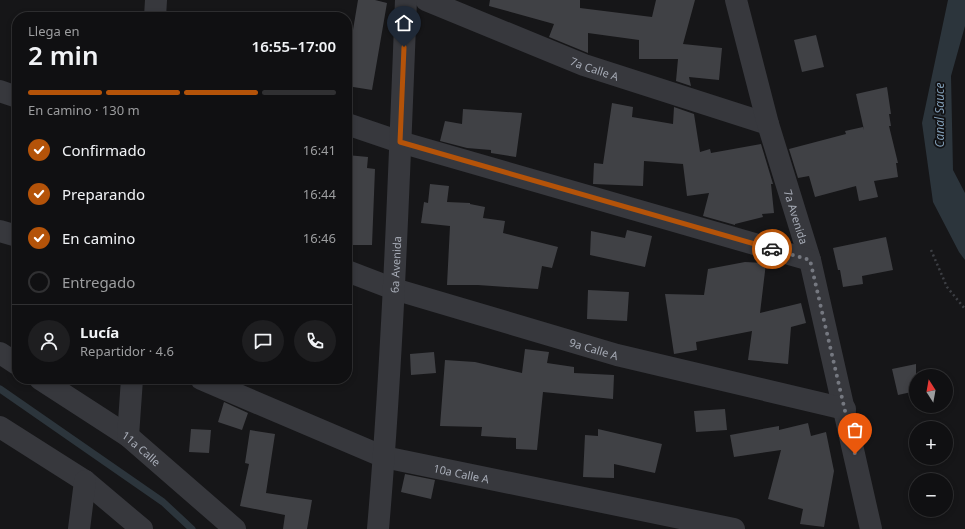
<!DOCTYPE html>
<html lang="es">
<head>
<meta charset="utf-8">
<style>
	:root { --surface:#101012; --page:#1e1e20; --text:#f1f3f6; --muted:#9c9d9f; --line:#303032; --accent:#b45309 }
	body { margin:0; font-family:"Noto Sans",sans-serif; background:var(--page); color:var(--text); height:100vh; display:flex; flex-direction:column; font-size:15px; white-space:nowrap }
	* { box-sizing:border-box; margin:0 }
	p { font-size:13px; color:var(--muted) }
	.icon { flex:none; width:22px; height:22px; fill:none; stroke:currentColor; stroke-width:2; stroke-linecap:round; stroke-linejoin:round }
	.map { position:relative; flex:1; overflow:hidden }
	.sheet { position:absolute; left:12px; top:12px; width:340px; height:372px; display:flex; flex-direction:column; background:var(--surface); border-radius:16px; box-shadow:0 2px 6px #0003,0 0 0 1px var(--line) }
	.sheet>* { flex:none }
	.needle { width:26px; rotate:349deg }
	.fabs { position:absolute; left:909px; top:369px; display:grid; gap:8px }
	.fabs a { display:grid; place-items:center; width:44px; height:44px; border-radius:50%; background:var(--surface); box-shadow:0 2px 6px #0003,0 0 0 1px var(--line); font-size:20px }
	.pin { position:absolute; display:grid; place-items:center; width:34px; height:34px; color:#fff; margin:-41px -17px; border-radius:50% 50% 50% 0; rotate:-45deg; box-shadow:0 0 4px #0007 }
	.pin .icon { rotate:45deg }
	.courier { position:absolute; display:grid; place-items:center; width:40px; height:40px; margin:-20px; border:3px solid #b45309; border-radius:50%; background:#fff; color:#222; box-shadow:0 1px 5px #0007 }
	.overview em { font-style:normal; font-weight:600 }
	.overview div { display:flex; flex-direction:column-reverse }
	.overview { display:flex; align-items:center; justify-content:space-between; height:68px; padding:0 16px }
	h1 { font-size:26px; font-weight:600; line-height:30px }
	.bar { display:grid; grid-template-columns:repeat(4,1fr); gap:6px 4px; align-content:center; height:48px; padding:0 16px }
	.bar i { height:5px; border-radius:3px; background:var(--line) }
	.bar .active { background:var(--accent) }
	.bar p { grid-column:span 4 }
	.line { display:flex; align-items:center; gap:10px; padding:0 16px; border-top:1px solid var(--line) }
	.line div { flex:1 }
	.round { display:grid; place-items:center; flex:none; width:42px; height:42px; border-radius:21px; background:var(--page) }
	ol { padding:0 16px; list-style:none }
	li { display:flex; align-items:center; gap:12px; height:44px }
	li p { margin-inline-start:auto }
	li .icon { padding:4px; border-radius:50%; background:var(--accent); color:#fff; stroke-width:4 }
	li:last-child { color:var(--muted) }
	li i { width:22px; height:22px; border:2px solid var(--line); border-radius:50% }
	.map>svg:first-child { display:block }
	.water { fill:#2c353c }
	.lines { fill:none; stroke-linecap:round; stroke-linejoin:round }
	.stream { stroke:#2c353c; stroke-width:7 }
	.building { fill:#404145 }
	.path { stroke:#3d3f44; stroke-width:2.5; stroke-dasharray:2 3; stroke-linecap:butt }
	.street { stroke:#37383d; stroke-width:22 }
	.done { stroke:#757880; stroke-width:4; stroke-dasharray:0 7.2 }
	.route { stroke:#b45309; stroke-width:5 }
	.labels { text-anchor:middle; dominant-baseline:central; stroke-width:3.5; stroke-linejoin:round; paint-order:stroke }
	.street-label { font-size:11px; fill:#a8adb8; stroke:#111113 }
	.water-label { font-size:12px; font-style:italic; fill:#7f9bb3; stroke:#111113 }
</style>
</head>
<body>
<div class="map">
<svg width="965" height="529" viewBox="0 0 965 529">
	<rect width="100%" height="100%" fill="#161618"/>
	<path class="water" d="M948 0H965V26L951 76 953 170 965 193V260L959 252 933 202 922 123Z"/>
	<g class="lines">
		<path class="stream" d="M0 389 163 502 192 529"/>
	</g>
	<path class="building" d="M358 0H375L387 3 372 90 347 86V72L351 42Z
		M490 0H580V8L652 17 656 0H695L683 44 722 48 719 80 689 77 691 86 676 81 678 59H639V40L588 33V53L549 37 554 24 489 6Z
		M816 35 824 67 802 72 794 40Z
		M887 87 891 114H889L891 126H889L898 163H896L898 177 874 181 878 197 859 201 856 186 815 197 809 176 798 178 789 149 846 134 845 131 863 127 864 130 856 94Z
		M612 103 633 107 632 117 673 124 674 107 694 114 700 152 710 149 711 153 761 144 773 184H771L774 213 762 214 763 217 735 224V225L703 216 709 193 687 196 683 164 644 161 643 186 593 184 594 163 603 164Z
		M463 109 522 113 516 157 491 153V150L467 148 440 141 445 121 462 124Z
		M347 155 368 157 367 168 375 169 372 245H347Z
		M430 184 449 186 447 202 470 203V204L485 207 483 218 505 221 503 233 558 247 552 268 542 266 538 289 478 285H447L450 226 421 223 424 202 428 203Z
		M627 230 652 236 645 267 590 255 591 231 625 238Z
		M886 237 893 270 862 276 863 284 843 287 840 270H838L833 248Z
		M745 262 766 263 760 313 801 303 806 323 791 327 788 364 748 360 752 331 696 342 697 350 674 354 665 294 704 295 708 269Z
		M588 290 629 292 627 321 587 319Z
		M525 349 549 352 547 363 574 367V373L614 375 613 399 543 392 537 450 516 449V438L481 436 482 427 440 426 445 360 475 362 522 373Z
		M434 352 436 373 411 375 410 354Z
		M916 364V391L898 395 892 369Z
		M224 402 248 413 242 430 218 422Z
		M725 409 727 430 696 432 694 411Z
		M808 423 811 436 826 432 834 471 824 527 800 524 803 509 768 499 781 450 734 457 730 435 779 426V430Z
		M191 429 211 430 209 453 189 452Z
		M598 429 662 444 655 473 614 464V478L583 477 585 435 598 436Z
		M250 430 275 434 266 493 312 500 307 529H283L285 515 240 506 249 464 245 463Z
		M405 474 435 480 431 499 401 492Z"/>
	<g class="lines">
		<path class="path" d="M931 250 947 287 965 309"/>
		<g class="street">
			<path id="s1" d="M426 0 584 65 768 124"/>
			<path id="s2" d="M736 0 768 124 810 260 871 529"/>
			<path d="M155 17 156 0"/>
			<path d="M0 91 17 97"/>
			<path d="M347 124 400 142 810 260"/>
			<path d="M0 231 17 236"/>
			<path id="s3" d="M347 271 394 289 617 355 845 409"/>
			<path d="M0 353 17 364"/>
			<path id="s4" d="M40 379 128 436 235 529"/>
			<path id="s5" d="M201 379 384 457 734 529"/>
			<path d="M0 427 85 481 142 529"/>
			<path d="M128 436 132 379"/>
			<path d="M79 529 85 481"/>
			<path id="s6" d="M378 529C393 353 399 176 406 0"/>
		</g>
	</g>
	<g class="lines">
		<path class="done" d="M772 249 810 260 855 454"/>
		<path class="route" d="M404 47 400 142 772 249"/>
	</g>
	<g class="labels">
		<g class="street-label">
			<text stroke="none"><textPath href="#s1" startOffset="182">7a Calle A</textPath></text>
			<text stroke="none"><textPath href="#s2" startOffset="225">7a Avenida</textPath></text>
			<text stroke="none"><textPath href="#s6" startOffset="265">6a Avenida</textPath></text>
			<text stroke="none"><textPath href="#s3" startOffset="259">9a Calle A</textPath></text>
			<text stroke="none"><textPath href="#s4" startOffset="123">11a Calle</textPath></text>
			<text stroke="none"><textPath href="#s5" startOffset="278">10a Calle A</textPath></text>
		</g>
		<g class="water-label">
			<text transform="translate(939 115) rotate(-90)">Canal Sauce</text>
		</g>
	</g>
</svg>
<div class="fabs">
<a><svg class="needle" viewBox="-14 -14 28 28"><path d="M0-13l5 13h-10z" fill="#e53935"/><path d="M0 13l5-13h-10z" fill="#9c9d9f"/></svg></a>
<a>+</a>
<a>−</a>
</div>
<div class="pin" style="left:855px;top:454px;background:#ea580c"><svg class="icon" aria-label="bag" viewBox="0 0 24 24"><path d="M5 8h14l-1 12H6zM9 8a3 3 0 0 1 6 0"/></svg></div>
<div class="pin" style="left:404px;top:47px;background:#1f2937"><svg class="icon" aria-label="home" viewBox="0 0 24 24"><path d="M3 11l9-7 9 7M6 9v11h12V9"/></svg></div>
<div class="courier" style="left:772px;top:249px"><svg class="icon" aria-label="car" viewBox="0 0 24 24"><path d="M5 17H2v-5l4-1 3-4h7l3 4 3 1v5h-3M9 17h6M6 11h13"/><circle cx="7" cy="17" r="2"/><circle cx="17" cy="17" r="2"/></svg></div>
<section class="sheet">
<div class="overview"><div><h1>2 min</h1><p>Llega en</p></div><em>16:55–17:00</em></div>
<div class="bar"><i class="active"></i><i class="active"></i><i class="active"></i><i></i><p>En camino · 130 m</p></div>
<ol>
<li><svg class="icon" aria-label="check" viewBox="0 0 24 24"><path d="M5 12l5 5 9-10"/></svg>Confirmado<p>16:41</p></li>
<li><svg class="icon" aria-label="check" viewBox="0 0 24 24"><path d="M5 12l5 5 9-10"/></svg>Preparando<p>16:44</p></li>
<li><svg class="icon" aria-label="check" viewBox="0 0 24 24"><path d="M5 12l5 5 9-10"/></svg>En camino<p>16:46</p></li>
<li><i></i>Entregado</li>
</ol>
<div class="line" style="height:72px"><a class="round"><svg class="icon" aria-label="person" viewBox="0 0 24 24"><circle cx="12" cy="8" r="4"/><path d="M4 21q1-7 8-7t8 7"/></svg></a><div><b>Lucía</b><p>Repartidor · 4.6</p></div><a class="round"><svg class="icon" aria-label="chat" viewBox="0 0 24 24"><path d="M4 5h16v11H9l-5 4z"/></svg></a><a class="round"><svg class="icon" aria-label="phone" viewBox="0 0 24 24"><path d="M5 4h4l2 5-3 2q2 4 5 5l2-3 5 2v4C11 20 4 13 5 4z"/></svg></a></div>
</section>
</div>
</body>
</html>
